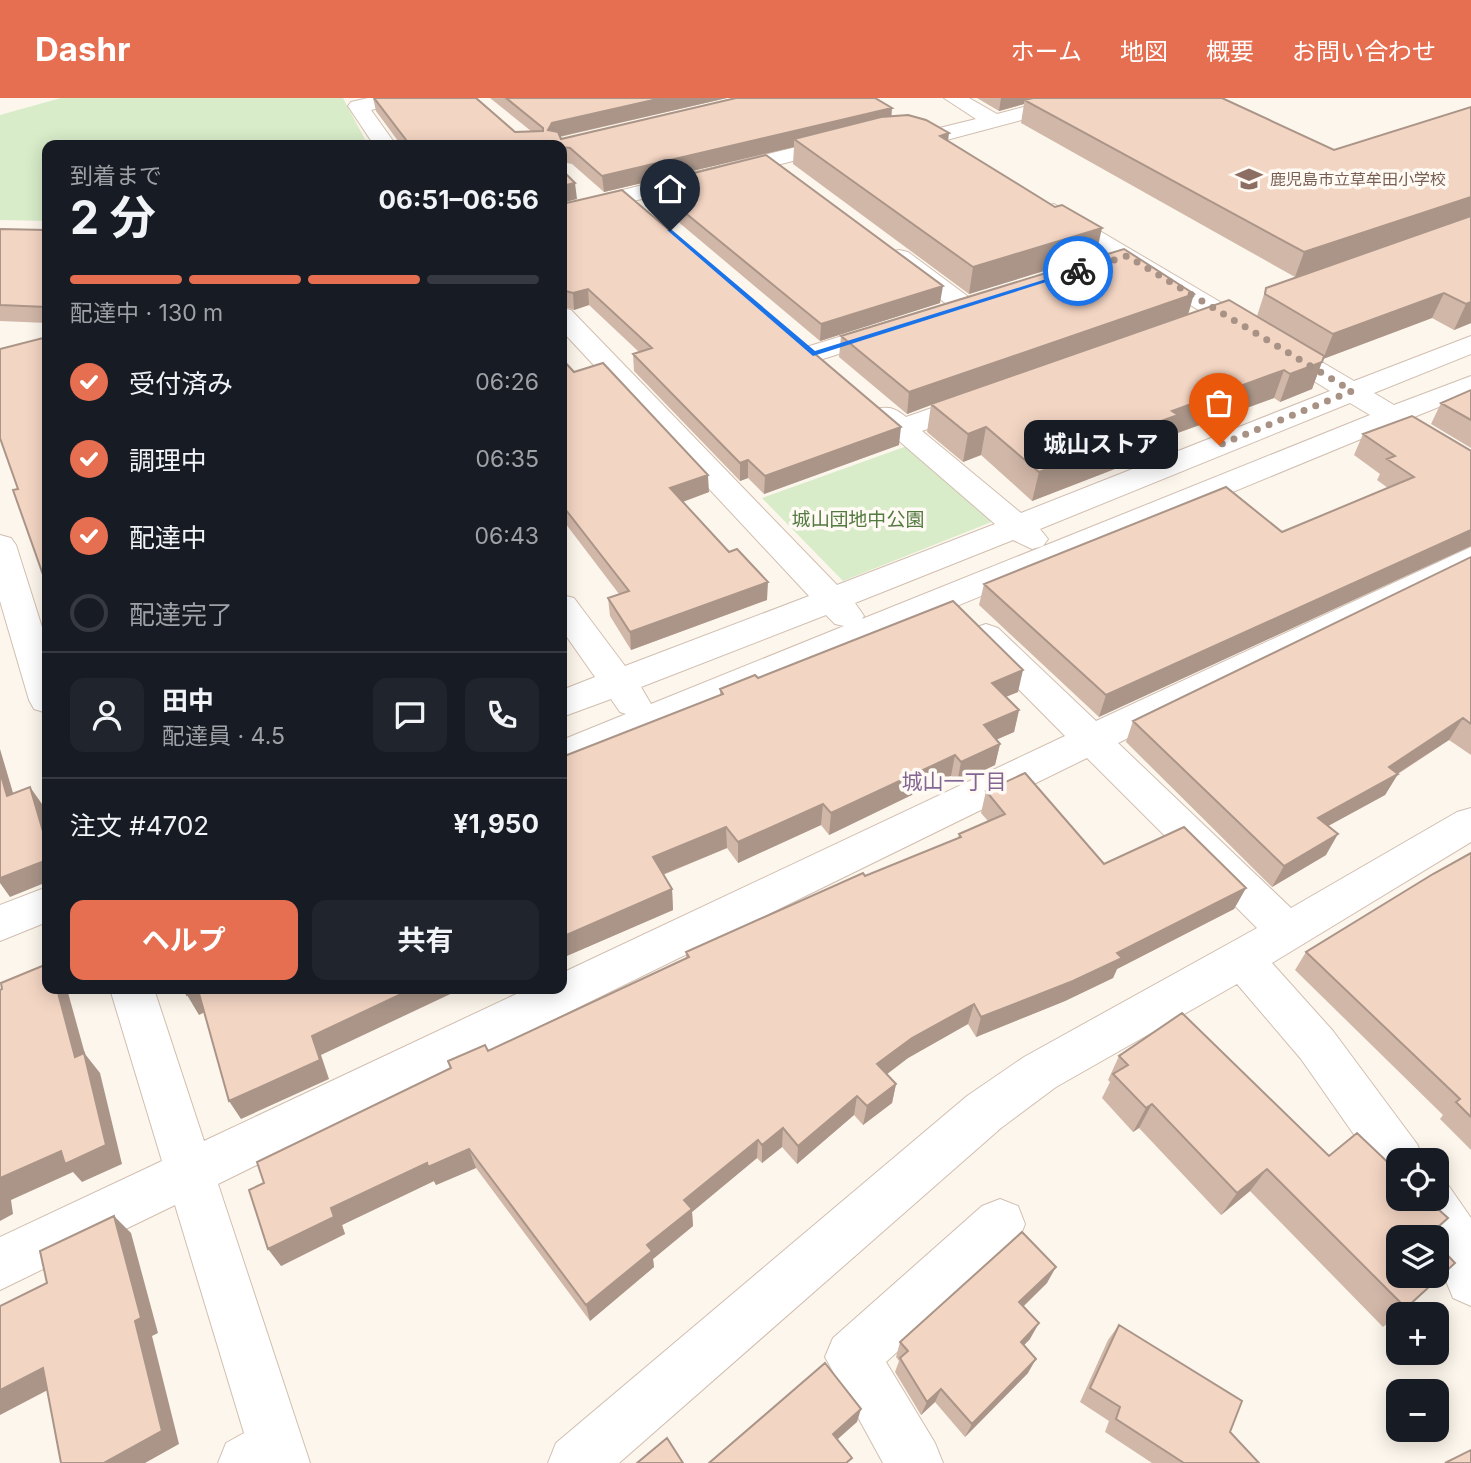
<!DOCTYPE html>
<html lang="ja">
<head>
<meta charset="utf-8">
<style>
	:root { --surface:#171b24; --page:#20242c; --text:#f1f3f6; --muted:#9ea1a6; --line:#363941; --accent:#e76f51 }
	body { margin:0; font-family:Inter,"Noto Sans JP",sans-serif; background:var(--page); color:var(--text); height:100vh; display:flex; flex-direction:column; font-size:26px; white-space:nowrap }
	* { box-sizing:border-box; margin:0 }
	p { font-size:23px; color:var(--muted) }
	.icon { flex:none; width:38px; height:38px; fill:none; stroke:currentColor; stroke-width:2; stroke-linecap:round; stroke-linejoin:round }
	.map { position:relative; flex:1; overflow:hidden }
	.sheet { position:absolute; left:42px; top:42px; width:525px; height:854px; display:flex; flex-direction:column; background:var(--surface); border-radius:14px; box-shadow:0 4px 18px #0003 }
	.sheet>* { flex:none }
	.buttons { position:absolute; left:1386px; top:1050px; display:grid; gap:14px }
	.buttons a { display:grid; place-items:center; width:63px; height:63px; border-radius:14px; background:var(--surface); box-shadow:0 4px 18px #0003; font-size:35px }
	.pin { position:absolute; display:grid; place-items:center; width:60px; height:60px; color:#fff; margin:-72px -30px; border-radius:50% 50% 50% 0; rotate:-45deg; box-shadow:0 0 7px #0007 }
	.pin .icon { rotate:45deg }
	.courier { position:absolute; display:grid; place-items:center; width:70px; height:70px; margin:-35px; border:5px solid #1a73e8; border-radius:50%; background:#fff; color:#222; box-shadow:0 2px 9px #0007 }
	.bubble { position:absolute; height:49px; border-radius:14px; background:var(--surface); box-shadow:0 4px 18px #0003; font-size:23px; font-weight:700; line-height:49px; text-align:center }
	.head em { font-style:normal; font-weight:700 }
	.head div { display:flex; flex-direction:column-reverse }
	.head { display:flex; align-items:center; justify-content:space-between; height:119px; padding:0 28px }
	h1 { font-size:46px; font-weight:700; line-height:52px }
	.bar { display:grid; grid-template-columns:repeat(4,1fr); gap:10px 7px; align-content:center; height:84px; padding:0 28px }
	.bar i { height:9px; border-radius:5px; background:var(--line) }
	.bar .active { background:var(--accent) }
	.bar p { grid-column:span 4 }
	.line { display:flex; align-items:center; gap:18px; padding:0 28px; border-top:2px solid var(--line) }
	.line div { flex:1 }
	.round { display:grid; place-items:center; flex:none; width:74px; height:74px; border-radius:14px; background:var(--page) }
	ol { padding:0 28px; list-style:none }
	li { display:flex; align-items:center; gap:21px; height:77px }
	li p { margin-inline-start:auto }
	li .icon { padding:7px; border-radius:50%; background:var(--accent); color:#fff; stroke-width:4 }
	li:last-child { color:var(--muted) }
	li i { width:38px; height:38px; border:4px solid var(--line); border-radius:50% }
	.button { display:flex; gap:14px; margin-top:auto; padding:14px 28px }
	.button a { flex:1; height:80px; border-radius:14px; background:var(--accent); color:#fff; font-size:28px; font-weight:700; line-height:80px; text-align:center }
	.button a+a { background:var(--page); color:var(--text) }
	header { display:flex; align-items:center; gap:42px; box-sizing:border-box; height:98px; padding:0 35px; background:var(--accent); color:#fff }
	header strong { font-size:33px }
	nav { display:flex; gap:38px; margin-inline-start:auto; font-size:24px }
	.map>svg:first-child { display:block }
	.green { fill:#d8ecc9 }
	.lines { fill:none; stroke-linecap:round; stroke-linejoin:round }
	.minor-casing { stroke:#d1beb0; stroke-width:2 }
	.minor { fill:#fff; fill-rule:evenodd }
	.wall { fill:#d1b7a8 }
	.shaded-wall { fill:#aa9588 }
	.building { fill:#f3d5c3; stroke:#aa9588; stroke-width:2 }
	.route { fill:#1a73e8 }
	.done { stroke:#a89285; stroke-width:7; stroke-dasharray:0 12.6 }
	.labels { text-anchor:middle; dominant-baseline:central; stroke-width:7; stroke-linejoin:round; paint-order:stroke }
	.far-education-label { font-size:16px; fill:#785e54; stroke:#fffaf3; text-anchor:start }
	.park-label { font-size:19px; fill:#537a41; stroke:#fffaf3 }
	.neighbourhood-label { font-size:21px; fill:#846695; stroke:#fffaf3 }
</style>
</head>
<body>
<header>
<strong>Dashr</strong>
<nav><a>ホーム</a><a>地図</a><a>概要</a><a>お問い合わせ</a></nav>
</header>
<div class="map">
<svg width="1471" height="1365" viewBox="0 0 1471 1365">
	<rect width="100%" height="100%" fill="#fdf6ec"/>
	<path class="green" d="M61 0H343L368 47H47V123L0 122V17Z
		M907 348 994 423 843 483 762 400Z"/>
	<g class="lines">
		<g class="minor-casing">
			<path id="minor" d="M368 0H408L405 4 371 12 396 47H374L348 8 351 4Z
				M944 0H969L997 16 1058 0H1092L1089 4 939 44H923L920 39 923 34 976 21Z
				M845 37 853 38 856 43 853 48 562 121V107Z
				M1054 106 1354 283 1471 238V256L1374 295 1394 307 1471 278V296L1414 319 1471 353V375L1460 372 1390 329 562 671V642L626 616 620 614 611 601 562 619V592L595 579 562 532V497L574 500 625 568 809 498 562 233V210L571 212 837 487 995 426 876 323 872 317 876 311C889 308 895 310 906 319L969 297 979 295 989 297 993 303 989 309 922 333 1021 415 1330 293 1046 118 1042 113 1046 108ZM1350 305 1370 317 862 521 864 518 855 505 1013 442 1032 451 1043 448 1048 441 1040 431ZM826 517 835 526 844 528 651 606 641 589Z
				M899 152 908 154 974 203 978 208 974 213H956L890 164 887 159 890 154Z
				M891 223 900 225 904 231 900 237 813 264 803 262 799 256 803 250Z
				M0 437 11 440 16 447 47 545V615L34 611 29 602 0 503Z
				M1471 449V472L1118 645 1291 810 1457 714 1471 710V744L1272 865 1333 933 1417 1046 1424 1062H1398V1085L1383 1078 1301 961 1237 886 1056 989 1001 1030 619 1365H548L556 1345 967 998 1024 959 1257 830 1087 660 218 1086 310 1365H218L226 1345 244 1335 175 1107 0 1192V1139L162 1063 110 891H154L204 1043 527 891H562V875L1065 638 974 546 969 538 974 530 986 526 998 530 1096 623Z
				M47 789V824L0 843V807Z
				M1437 1080 1446 1084 1471 1120V1208L1453 1200 1437 1161V1139H1425L1403 1101H1437Z
				M1000 1101 1018 1108 1025 1126 1018 1144 886 1264 935 1345 943 1365H883L825 1259 833 1240 982 1108Z"/>
		</g>
		<use href="#minor" class="minor"/>
	</g>
	<path class="wall" d="M373 0H476L515 34 531 33 490 0H727L560 39 561 41 892 18 948 43 1096 157 969 196 793 66 794 49 604 94 572 66 562 64V47H401L376 13Z
		M977 0H1222L1334 52 1471 9V225L1454 232 1432 220 1323 261 1312 291 1280 304 1274 300 1172 337 1170 345 1140 356 1138 362 1032 403 981 357 963 364 927 334 931 307 907 316 839 259 841 238 1188 216 1257 218 1266 190 1295 179 1021 25 1024 6 999 13Z
		M650 86 940 205 820 243 651 101Z
		M562 106 899 347 764 396 748 380 740 383 634 273 633 256 639 254 589 207 574 212 562 208Z
		M0 131 47 132V225L0 223Z
		M562 261 574 274 709 394 683 404 767 502 631 552 610 518 608 500 619 496 562 421Z
		M1471 292V350L1431 326 1441 305Z
		M1363 336 1471 353 1099 619 979 507 984 486 1282 434 1388 390 1377 382 1380 376 1354 357Z
		M1471 459V657L1449 642 1398 676 1385 697 1328 728 1326 757 1272 789 1126 644 1133 623Z
		M758 580 1018 594 1006 599 1019 612 1014 634 996 642 1000 646 995 667 957 685 951 678 829 737 821 727 738 765 727 750 663 777 672 791 673 812 562 860 720 597V591Z
		M986 693 1104 766 1246 790 1234 811 1117 871 1113 880 1065 903 976 939 968 926 908 960 887 976 896 986 892 1005 863 1027 854 1017 797 1066 782 1049 762 1065 757 1060 692 1114 693 1128 653 1161 654 1169 590 1223 476 1070 436 1087 434 1083 342 1127 345 1136 281 1168 450 970 448 963 488 953 686 860V854L958 740 959 736 988 723 981 715Z
		M1471 755V1052L1440 1021 1443 1017 1295 872 1306 854Z
		M1119 958 1329 1058 1428 1138 1406 1210 1383 1229 1250 1093 1221 1117 1139 1030 1133 1034 1102 1000 1110 984 1108 982Z
		M1047 1185 1023 1209 1030 1241 1024 1247 1028 1275 965 1339 935 1304 921 1317 895 1274 899 1263 896 1259 900 1244Z
		M1119 1227 1230 1334 1259 1365H1152L1105 1334 1109 1323 1080 1304 1108 1242Z"/>
	<path class="shaded-wall" d="M662 0H727L553 40 548 32 552 25Z
		M1001 0H1048L1024 2V6L999 13Z
		M892 10 891 25 794 41V49L604 94 602 78Z
		M949 35 946 60 940 38Z
		M575 85 577 101 562 105V88Z
		M1471 99V119L1295 179 1304 154Z
		M1102 130 1096 157 969 196 973 169Z
		M943 188 940 205 820 243 821 226Z
		M588 191 589 207 574 212 573 195Z
		M1444 195 1432 220 1323 261 1333 236Z
		M1194 196 1188 217 931 306V307L907 316 909 294Z
		M1471 204V225L1454 232 1466 206Z
		M1322 264 1312 291 1280 304 1290 276Z
		M1284 272 1274 300 1172 337 1170 345 1140 356 1138 362 1032 403 1039 374 1172 313Z
		M901 329 899 347 764 396 765 378Z
		M986 329 981 357 963 364 968 336Z
		M748 362V380L740 383V365Z
		M708 377 709 394 671 408 670 390Z
		M1471 432V448L1099 619 1106 597Z
		M768 484 767 502 631 552 630 534Z
		M1023 572 1018 594 987 606 992 585Z
		M1019 612 1014 634 979 649 984 627Z
		M1463 620 1449 642 1392 679 1398 676 1385 697 1306 740 1318 720 1389 669Z
		M1000 646 995 667 957 685 961 664Z
		M0 651 19 715 7 698 0 674Z
		M955 657 951 678 829 737 831 715Z
		M30 689 42 706 47 725V747Z
		M823 706 821 727 738 765V744Z
		M726 729 727 750 654 780 653 759Z
		M1338 736 1326 757 1272 789 1284 768Z
		M47 762V784L10 799 0 785V774Z
		M1246 790 1234 811 1117 871 1113 880 1065 903 976 939 981 919 1117 855Z
		M672 791 673 812 562 860V839Z
		M57 891H67L85 956 100 975 122 1066 82 1084 73 1074 11 1102 13 1116 0 1123V1080L75 959Z
		M412 891H461L321 957 329 981 241 1021 229 1003 312 938Z
		M198 892 211 911 199 917 187 897Z
		M974 906 968 926 908 960 874 986 877 966 912 940Z
		M896 986 892 1005 863 1027 867 1008Z
		M857 998 854 1017 797 1066 798 1048Z
		M1152 1006 1139 1030 1133 1034 1146 1010Z
		M783 1030 782 1049 762 1065V1047Z
		M758 1042 757 1060 692 1114 693 1128 653 1161 654 1169 590 1223 586 1207 684 1102Z
		M469 1051 476 1070 436 1087 434 1083 342 1127 345 1136 281 1168 268 1151 331 1110 427 1065Z
		M1267 1071 1250 1093 1221 1117 1237 1095Z
		M114 1118 131 1135 158 1235 152 1238 179 1346 145 1365H104L135 1223Z
		M1056 1169 1047 1185 1011 1220 1019 1204Z
		M1039 1225 1030 1241 1013 1258 1021 1244Z
		M1036 1261 1028 1275 965 1339 972 1326Z
		M43 1270 63 1284 0 1317V1292Z
		M941 1291 935 1304 921 1317 927 1304Z
		M861 1311 857 1324 830 1348 833 1336Z"/>
	<path class="building" d="M374 0H476L515 34 543 33V30L506 0H662L552 25 548 32 558 34 561 41 736 0H875L892 10 602 78 570 50 562 49V47H410Z
		M1033 0H1222L1334 52 1471 9V99L1304 154 1024 2Z
		M908 17 926 22 949 35 940 38 1055 109 1062 107 1102 130 973 169 794 41 881 19Z
		M766 57 943 188 821 226 650 86Z
		M562 72 575 85 562 88Z
		M622 92 901 329 765 378 748 362 740 365 633 256 652 250 588 191 573 195 562 192V106Z
		M1471 118V204L1466 206 1444 195 1333 236 1265 196 1266 190Z
		M0 131 47 132V209L0 207Z
		M1124 151 1194 196 909 294 841 238Z
		M1229 202 1324 258 1322 264 1290 276 1284 272 1172 313 1178 317 1142 330 1146 334 1039 374 986 329 968 336 931 306Z
		M47 239V488L13 392 18 391 0 340V251Z
		M562 261 574 274 603 265 708 377 670 390 729 454 737 451 768 484 630 534 608 500 629 493 562 407Z
		M1471 292V322L1441 305Z
		M1412 318 1471 353V432L1106 597 984 486 1226 389 1282 434 1414 379 1387 361 1395 358 1363 336Z
		M1471 459V626L1463 620 1389 669 1398 676 1318 720 1338 736 1284 768 1133 623Z
		M953 503 1023 572 992 585 1019 612 984 627 1000 646 961 664 955 657 831 715 823 706 738 744 726 729 653 759 672 791 562 839V659L723 596 720 591 755 577 758 580Z
		M0 674 7 698 30 689 47 747V762L0 780Z
		M1025 675 1104 766 1184 729 1246 790 1117 855 1122 860 1073 883 981 919 974 906 912 940 877 966 896 986 867 1008 857 998 798 1048 783 1030 762 1047 758 1042 684 1102 692 1111 647 1147 652 1153 586 1207 469 1051 428 1069 427 1065 331 1110 334 1119 268 1151 249 1092 264 1085 257 1064 451 970 448 963 485 947 488 953 689 859 686 854 863 775 865 778 961 739 959 736 1005 716 986 693Z
		M1471 755V1019L1456 1004 1460 1001 1306 854 1433 776Z
		M47 866V891H57L75 959 84 955 106 1047 65 1066 61 1053 0 1080V892L2 891 1 885Z
		M184 891H412L312 938 320 962 229 1003 198 892 187 897Z
		M1182 915 1329 1058 1357 1035 1398 1074V1101H1427L1448 1120 1428 1138 1429 1139H1398V1178H1437V1146L1455 1165 1406 1210 1267 1071 1237 1095 1152 1006 1146 1010 1113 976 1128 967 1119 958Z
		M114 1118 141 1220 135 1223 162 1333 104 1365H61L43 1270 0 1292V1208L47 1185 40 1153Z
		M1022 1134 1056 1169 1019 1204 1039 1225 1021 1244 1036 1261 972 1326 941 1291 927 1304 900 1260 908 1253 900 1244Z
		M1119 1227 1242 1303 1230 1334 1259 1365H1184L1116 1321 1120 1309 1090 1290Z
		M825 1265 861 1311 833 1336 852 1360 846 1365H709Z
		M667 1340 683 1365H637Z
		M1471 1352V1365H1445Z"/>
	<path class="route" d="M667 132H672L815 253 1075 172 1081 173 813 258Z"/>
	<g class="lines">
		<path class="done" d="M1078 173 1127 158 1352 293 1219 347"/>
	</g>
	<defs>
		<g id="school-bare" transform="scale(2.1)"><path d="M0-5L7-2L0 1L-7-2ZM-4 1L0 2.5L4 1V4Q0 6-4 4Z" fill="#8d6e63" stroke="#fffaf3" stroke-width="2.5" paint-order="stroke"/></g>
	</defs>
	<g fill-rule="evenodd">
		<use href="#school-bare" x="1249" y="81"/>
	</g>
	<g class="labels">
		<g class="far-education-label">
			<text x="1270" y="81">鹿児島市立草牟田小学校</text>
		</g>
		<g class="park-label">
			<text x="858" y="421">城山団地中公園</text>
		</g>
		<g class="neighbourhood-label">
			<text x="954" y="683">城山一丁目</text>
		</g>
	</g>
</svg>
<div class="buttons">
<a><svg class="icon" aria-label="locate" viewBox="0 0 24 24"><circle cx="12" cy="12" r="6"/><path d="M12 2v4M12 18v4M2 12h4M18 12h4"/></svg></a>
<a><svg class="icon" aria-label="layers" viewBox="0 0 24 24"><path d="M12 4l9 5-9 5-9-5zM3 14l9 5 9-5"/></svg></a>
<a>+</a>
<a>−</a>
</div>
<div class="pin" style="left:1219px;top:347px;background:#ea580c"><svg class="icon" aria-label="bag" viewBox="0 0 24 24"><path d="M5 8h14l-1 12H6zM9 8a3 3 0 0 1 6 0"/></svg></div>
<div class="pin" style="left:670px;top:133px;background:#1f2937"><svg class="icon" aria-label="home" viewBox="0 0 24 24"><path d="M3 11l9-7 9 7M6 9v11h12V9"/></svg></div>
<div class="courier" style="left:1078px;top:173px"><svg class="icon" aria-label="bike" viewBox="0 0 24 24"><circle cx="6" cy="16" r="4"/><circle cx="18" cy="16" r="4"/><path d="M6 16l4-8h5l3 8M10 8l3 8H6M13 5h3"/></svg></div>
<div class="bubble" style="left:1024px;top:322px;width:154px">城山ストア</div>
<section class="sheet">
<div class="head"><div><h1>2 分</h1><p>到着まで</p></div><em>06:51–06:56</em></div>
<div class="bar"><i class="active"></i><i class="active"></i><i class="active"></i><i></i><p>配達中 · 130 m</p></div>
<ol>
<li><svg class="icon" aria-label="check" viewBox="0 0 24 24"><path d="M5 12l5 5 9-10"/></svg>受付済み<p>06:26</p></li>
<li><svg class="icon" aria-label="check" viewBox="0 0 24 24"><path d="M5 12l5 5 9-10"/></svg>調理中<p>06:35</p></li>
<li><svg class="icon" aria-label="check" viewBox="0 0 24 24"><path d="M5 12l5 5 9-10"/></svg>配達中<p>06:43</p></li>
<li><i></i>配達完了</li>
</ol>
<div class="line" style="height:126px"><a class="round"><svg class="icon" aria-label="person" viewBox="0 0 24 24"><circle cx="12" cy="8" r="4"/><path d="M4 21q1-7 8-7t8 7"/></svg></a><div><b>田中</b><p>配達員 · 4.5</p></div><a class="round"><svg class="icon" aria-label="chat" viewBox="0 0 24 24"><path d="M4 5h16v11H9l-5 4z"/></svg></a><a class="round"><svg class="icon" aria-label="phone" viewBox="0 0 24 24"><path d="M5 4h4l2 5-3 2q2 4 5 5l2-3 5 2v4C11 20 4 13 5 4z"/></svg></a></div>
<div class="line" style="height:91px"><div>注文 #4702</div><b>¥1,950</b></div>
<div class="button"><a>ヘルプ</a><a>共有</a></div>
</section>
</div>
</body>
</html>
